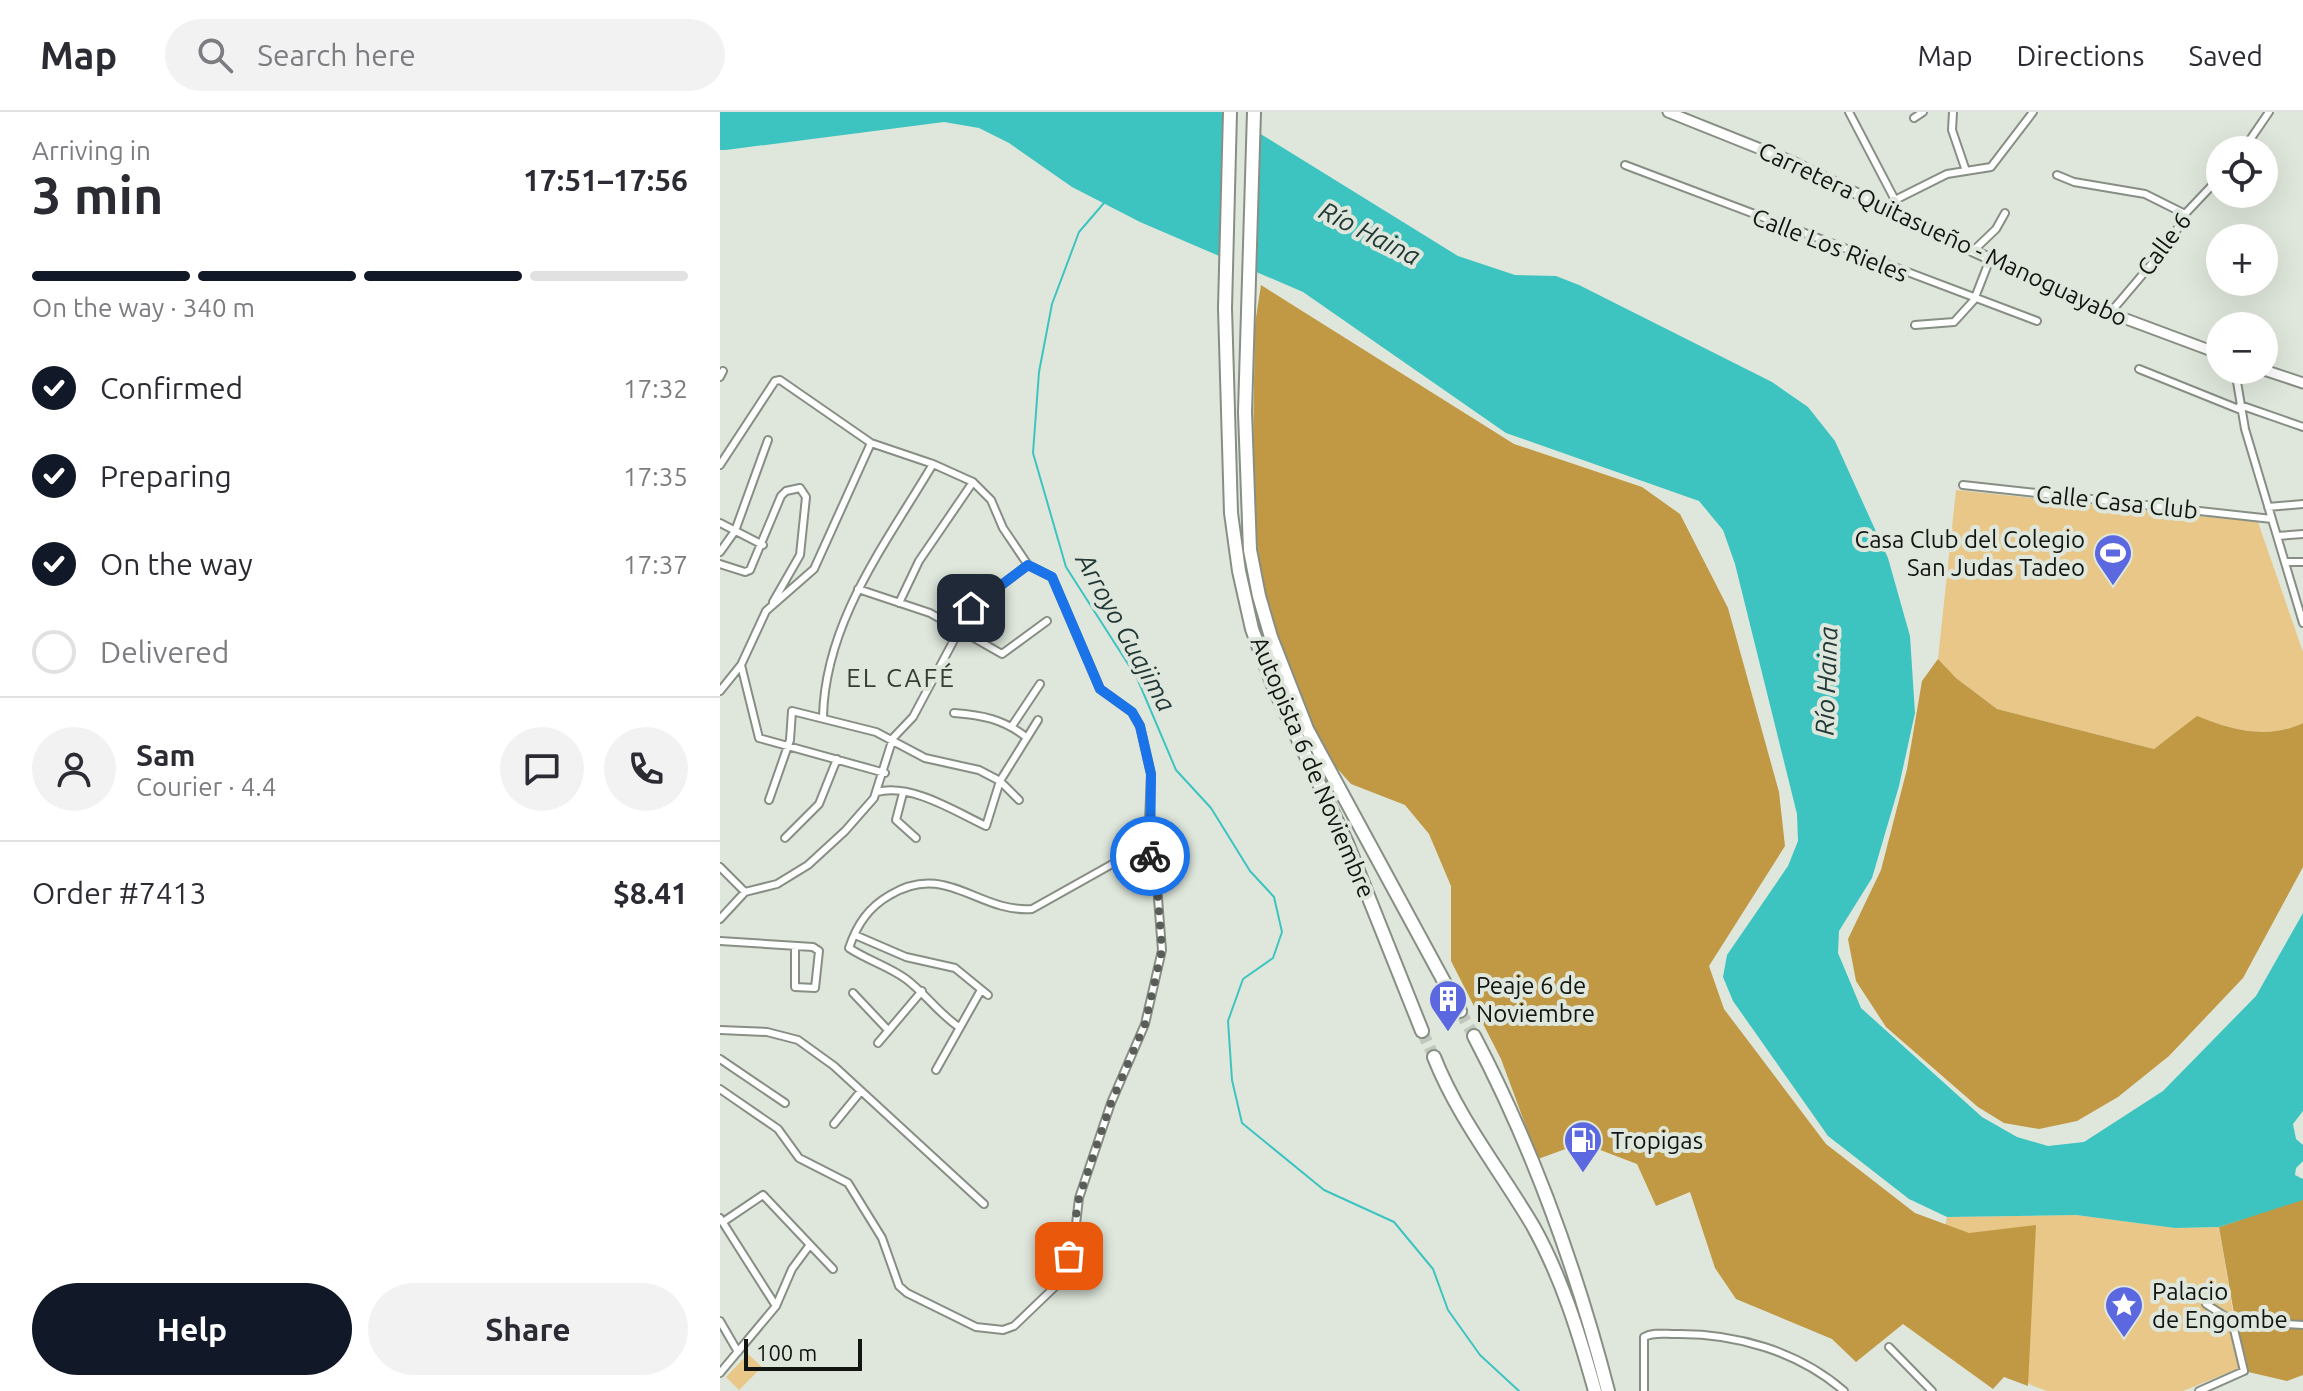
<!DOCTYPE html>
<html lang="en">
<head>
<meta charset="utf-8">
<style>
	:root { --surface:#fff; --page:#f2f2f3; --text:#2b2b33; --muted:#7c7c81; --line:#e1e1e2; --accent:#111827 }
	body { margin:0; font-family:Ubuntu,sans-serif; background:var(--page); color:var(--text); height:100vh; display:flex; flex-direction:column; font-size:30px; white-space:nowrap }
	* { box-sizing:border-box; margin:0 }
	p { font-size:26px; color:var(--muted) }
	.icon { flex:none; width:44px; height:44px; fill:none; stroke:currentColor; stroke-width:2; stroke-linecap:round; stroke-linejoin:round }
	.map { position:relative; flex:1; overflow:hidden }
	.details { display:flex; flex-direction:column; background:var(--surface); width:720px }
	.details>* { flex:none }
	.controls { position:absolute; left:1486px; top:24px; display:grid; gap:16px }
	.controls a { display:grid; place-items:center; width:72px; height:72px; border-radius:50%; background:var(--surface); box-shadow:0 8px 32px #0002; font-size:40px }
	.scale { position:absolute; left:24px; bottom:20px; width:118px; box-sizing:border-box; padding-left:8px; border:4px solid #121511; border-top:0; font-size:22px; line-height:28px; white-space:nowrap; color:#121511; -webkit-text-stroke:6px #dfe7dc; paint-order:stroke }
	.pin { position:absolute; display:grid; place-items:center; width:68px; height:68px; color:#fff; margin:-34px; border-radius:16px; box-shadow:0 4px 12px #0006 }
	.courier { position:absolute; display:grid; place-items:center; width:80px; height:80px; margin:-40px; border:6px solid #1a73e8; border-radius:50%; background:#fff; color:#222; box-shadow:0 2px 10px #0007 }
	.headline em { font-style:normal; font-weight:700 }
	.headline div { display:flex; flex-direction:column-reverse }
	.headline { display:flex; align-items:center; justify-content:space-between; height:136px; padding:0 32px }
	h1 { font-size:52px; font-weight:700; line-height:60px }
	.bar { display:grid; grid-template-columns:repeat(4,1fr); gap:12px 8px; align-content:center; height:96px; padding:0 32px }
	.bar i { height:10px; border-radius:6px; background:var(--line) }
	.bar .current { background:var(--accent) }
	.bar p { grid-column:span 4 }
	.line { display:flex; align-items:center; gap:20px; padding:0 32px; border-top:2px solid var(--line) }
	.line div { flex:1 }
	.round { display:grid; place-items:center; flex:none; width:84px; height:84px; border-radius:42px; background:var(--page) }
	ol { padding:0 32px; list-style:none }
	li { display:flex; align-items:center; gap:24px; height:88px }
	li p { margin-inline-start:auto }
	li .icon { padding:8px; border-radius:50%; background:var(--accent); color:#fff; stroke-width:4 }
	li:last-child { color:var(--muted) }
	li i { width:44px; height:44px; border:4px solid var(--line); border-radius:50% }
	.primary-button { display:flex; gap:16px; margin-top:auto; padding:16px 32px }
	.primary-button a { flex:1; height:92px; border-radius:48px; background:var(--accent); color:#fff; font-size:32px; font-weight:700; line-height:92px; text-align:center }
	.primary-button a+a { background:var(--page); color:var(--text) }
	header { display:flex; align-items:center; gap:48px; box-sizing:border-box; height:112px; padding:0 40px; background:var(--surface); border-bottom:2px solid var(--line) }
	header strong { font-size:38px }
	nav { display:flex; gap:44px; margin-inline-start:auto; font-size:28px }
	.search { width:560px; height:72px; background:var(--page); display:flex; align-items:center; gap:20px; box-sizing:border-box; padding:0 28px; border-radius:44px; color:var(--muted); font-size:30px }
	main { display:flex; flex:1; min-height:0 }
	.map>svg:first-child { display:block }
	.green { fill:#e8c788 }
	.forest { fill:#c19843 }
	.water { fill:#3dc4c1 }
	.pier { fill:#dfe7dc }
	.lines { fill:none; stroke-linecap:round; stroke-linejoin:round }
	.stream { stroke:#3dc4c1; stroke-width:2 }
	.highway-tunnel { stroke:#c0c8be; stroke-width:12; stroke-dasharray:12 6; stroke-linecap:butt }
	.street-casing { stroke:#878f84; stroke-width:10 }
	.secondary-casing { stroke:#878f84; stroke-width:13 }
	.highway-casing { stroke:#878f84; stroke-width:16 }
	.street { stroke:#fff; stroke-width:6 }
	.secondary { stroke:#fff; stroke-width:9 }
	.highway { stroke:#fff; stroke-width:12 }
	.done { stroke:#5a5e58; stroke-width:8; stroke-dasharray:0 14.4 }
	.route { stroke:#1a73e8; stroke-width:10 }
	.labels { text-anchor:middle; dominant-baseline:central; stroke-width:8; stroke-linejoin:round; paint-order:stroke }
	.street-label { font-size:24px; fill:#121511; stroke:#dfe7dc }
	.poi-label { font-size:24px; fill:#121511; stroke:#dfe7dc; text-anchor:start }
	.water-label { font-size:26px; font-style:italic; fill:#223938; stroke:#dfe7dc }
	.neighbourhood-label { font-size:26px; letter-spacing:2px; fill:#363d34; stroke:#dfe7dc }
</style>
</head>
<body>
<header>
<strong>Map</strong>
<div class="search"><svg class="icon" aria-label="search" viewBox="0 0 24 24"><circle cx="10" cy="10" r="6"/><path d="M15 15l6 6"/></svg>Search here</div>
<nav><a>Map</a><a>Directions</a><a>Saved</a></nav>
</header>
<main>
<section class="details">
<div class="headline"><div><h1>3 min</h1><p>Arriving in</p></div><em>17:51–17:56</em></div>
<div class="bar"><i class="current"></i><i class="current"></i><i class="current"></i><i></i><p>On the way · 340 m</p></div>
<ol>
<li><svg class="icon" aria-label="check" viewBox="0 0 24 24"><path d="M5 12l5 5 9-10"/></svg>Confirmed<p>17:32</p></li>
<li><svg class="icon" aria-label="check" viewBox="0 0 24 24"><path d="M5 12l5 5 9-10"/></svg>Preparing<p>17:35</p></li>
<li><svg class="icon" aria-label="check" viewBox="0 0 24 24"><path d="M5 12l5 5 9-10"/></svg>On the way<p>17:37</p></li>
<li><i></i>Delivered</li>
</ol>
<div class="line" style="height:144px"><a class="round"><svg class="icon" aria-label="person" viewBox="0 0 24 24"><circle cx="12" cy="8" r="4"/><path d="M4 21q1-7 8-7t8 7"/></svg></a><div><b>Sam</b><p>Courier · 4.4</p></div><a class="round"><svg class="icon" aria-label="chat" viewBox="0 0 24 24"><path d="M4 5h16v11H9l-5 4z"/></svg></a><a class="round"><svg class="icon" aria-label="phone" viewBox="0 0 24 24"><path d="M5 4h4l2 5-3 2q2 4 5 5l2-3 5 2v4C11 20 4 13 5 4z"/></svg></a></div>
<div class="line" style="height:104px"><div>Order #7413</div><b>$8.41</b></div>
<div class="primary-button"><a>Help</a><a>Share</a></div>
</section>
<div class="map">
<svg width="1583" height="1279" viewBox="0 0 1583 1279">
	<rect width="100%" height="100%" fill="#dfe7dc"/>
	<path class="green" d="M1236 378 1538 410 1583 540V611C1547 628 1513 618 1477 605L1434 637 1277 597 1236 566 1218 547Z
		M1356 1103 1455 1116 1499 1115 1522 1255 1463 1279H1327L1311 1273 1208 1188 1227 1105Z
		M28 1242 42 1255 19 1278 6 1265Z"/>
	<path class="forest" d="M541 173 794 332 922 375 960 402 1008 496 1059 680 1065 734 989 854 1004 897 1106 1032 1195 1101 1249 1121 1316 1113 1308 1274 1284 1265 1273 1277 1183 1212 1136 1250 1112 1227 1016 1187 995 1156 970 1080 936 1094 917 1052 862 1031 818 1047 781 947 731 849V774L709 722 685 693 631 672 607 645 568 561 544 483 532 393 535 212Z
		M1218 547 1236 566 1277 597 1434 637 1477 604C1512 618 1547 628 1583 611V755L1523 866 1449 944 1398 985 1357 1009 1319 1017 1284 1011 1258 995 1166 915 1136 869 1128 827 1161 758 1187 657 1202 569Z
		M1583 1087V1263L1567 1269 1524 1259 1499 1115Z"/>
	<path class="water" d="M0 0H505L738 144 795 163 836 164 859 173 1052 270 1088 295 1115 329 1168 446 1190 524 1195 601 1179 674 1152 766 1119 819 1118 841 1141 896 1262 1005 1297 1025 1328 1034 1364 1030 1443 979 1536 884 1583 801V999L1573 1012 1576 1027 1583 1033V1049L1576 1056 1575 1063 1583 1067V1088L1499 1115 1455 1116 1356 1103 1227 1105 1189 1087 1108 1024 1013 889 1003 865 1007 843 1068 754 1078 729 1077 702 1015 452 1003 418 979 389 786 321 583 180 420 110 352 75 289 31 259 16 224 10 6 38H0Z"/>
	<path class="pier" d="M506 0H513L541 17 533 164 499 149Z"/>
	<g class="lines">
		<path class="stream" d="M384 91 359 120 332 192 319 260 313 341 346 455 417 566 456 658 491 696 530 759 554 785 562 820 553 846 523 867 508 909 512 968 522 1011 604 1078 674 1110 713 1157 728 1198 760 1243 799 1279"/>
		<path class="highway-tunnel" d="M740 899 754 924
			M702 919 714 945"/>
		<g class="street-casing">
			<path id="street" d="M1129 0 1175 88 1178 103
				M1233 0 1232 18 1245 56
				M1194 6 1203 0
				M1523 38 1549 0
				M905 53 1317 209
				M1337 63 1354 70 1425 82 1465 102
				M1175 88 1227 62 1271 55 1313 0
				M1253 139 1276 117 1285 101
				M1390 201 1451 129 1465 102 1500 65
				M1195 213 1234 210 1254 188 1270 147
				M1419 257 1521 298
				M1515 258 1525 317 1583 511
				M0 265 3 259
				M1520 293 1583 315
				M151 331 94 457 46 499 21 553 39 626 165 661
				M0 353 55 269 60 268 151 331 213 352 253 370 271 388 283 416 308 453 332 465 380 577 412 600 420 614 431 662 428 732 437 773 442 838 425 912 391 991 359 1086 355 1121 343 1167 294 1214 283 1218 256 1215 187 1181 179 1174 162 1126 128 1071 79 1046 58 1017 0 977
				M1243 373 1552 407
				M1548 395 1583 392
				M0 411 43 433
				M1557 424 1583 422
				M0 440 15 419 48 328
				M1565 450H1583
				M0 452 25 460 30 458 61 384 66 379 80 376 86 385 80 443 53 490
				M138 477 210 501 282 542 327 509
				M179 491 199 449 253 370
				M0 579 21 553
				M234 601C262 603 283 607 306 625
				M103 605C105 509 167 430 213 352
				M292 614 320 572
				M157 680C191 671 236 700 266 714L280 669 318 608
				M183 681 176 708 196 726
				M49 688 70 628 72 599 156 620 205 646 259 658 280 669 299 688
				M65 726 99 692 117 647
				M0 755 25 780
				M0 807 25 780 57 772 88 753 125 719 154 686 173 626 193 605 251 496 308 453
				M135 823 186 845 235 856 268 883
				M0 829 93 835 99 839 95 876 75 875V834
				M133 881 167 917
				M239 915C218 901 206 882 186 867 168 854 147 848 129 836 137 812 149 795 170 783 226 749 258 801 312 797L428 732
				M0 918 47 920 78 928 114 954 264 1092
				M158 931 202 879
				M0 947 65 991
				M216 958 261 878
				M114 1012 141 979
				M0 1106 56 1194
				M3 1110 43 1083 113 1157
				M0 1209 18 1240
				M1512 1209 1583 1213
				M1169 1235 1212 1279
				M0 1261 56 1194 72 1157 89 1134
				M924 1279V1225C933 1220 944 1222 955 1222 1015 1221 1078 1239 1124 1279
				M1479 1279 1524 1259 1512 1209 1486 1192"/>
		</g>
		<g class="secondary-casing">
			<path id="secondary" d="M948 0 1073 50 1253 139 1390 201 1500 242
				M1544 258 1583 271"/>
		</g>
		<g class="highway-casing">
			<path id="highway" d="M510 0 505 196 511 401 519 459 532 517 554 576 627 731 702 919
				M534 0 525 300 530 438 539 484 551 525 587 617 740 899
				M754 924C813 1036 856 1156 888 1279
				M714 945C738 1006 780 1058 813 1114 842 1166 859 1222 875 1279"/>
		</g>
		<use href="#street" class="street"/>
		<use href="#secondary" class="secondary"/>
		<use href="#highway" class="highway"/>
	</g>
	<g class="lines">
		<path class="done" d="M349 1144 359 1086 391 991 425 912 442 838 437 773 430 744"/>
		<path class="route" d="M251 496 308 453 332 465 380 577 412 600 420 614 431 662 430 744"/>
	</g>
	<defs>
		<g id="stadium-pin" transform="scale(2)"><path d="M0 17L-7.5 6A9.5 9.5 0 1 1 7.5 6Z" fill="#5c68e0" stroke="#dfe7dc"/><path d="M0-5a6.5 5 0 1 0 0 10a6.5 5 0 1 0 0-10ZM-3.5-1.8h7v3.6h-7Z" fill="#fff"/></g>
		<g id="building-pin" transform="scale(2)"><path d="M0 17L-7.5 6A9.5 9.5 0 1 1 7.5 6Z" fill="#5c68e0" stroke="#dfe7dc"/><path d="M-4-6H4V6H1V3H-1V6H-4ZM-2.5-4.3h1.7v1.8h-1.7ZM.8-4.3h1.7v1.8H.8ZM-2.5-1h1.7V.8h-1.7ZM.8-1h1.7V.8H.8Z" fill="#fff"/></g>
		<g id="fuel-pin" transform="scale(2)"><path d="M0 17L-7.5 6A9.5 9.5 0 1 1 7.5 6Z" fill="#5c68e0" stroke="#dfe7dc"/><path d="M-5.5-6h7V0h2V4h1.3V-2.5L3-4.5l.8-.8L6-3V5H2.5V1h-1V6h-7ZM-4.2-4.7v3.2H.2V-4.7Z" fill="#fff"/></g>
		<g id="sight-pin" transform="scale(2)"><path d="M0 17L-7.5 6A9.5 9.5 0 1 1 7.5 6Z" fill="#5c68e0" stroke="#dfe7dc"/><path d="M0-6L1.8-2.2L6-1.7L2.9 1.2L3.7 5.4L0 3.3L-3.7 5.4L-2.9 1.2L-6-1.7L-1.8-2.2Z" fill="#fff"/></g>
	</defs>
	<g fill-rule="evenodd">
		<use href="#stadium-pin" x="1393" y="441"/>
		<use href="#building-pin" x="728" y="887"/>
		<use href="#fuel-pin" x="863" y="1028"/>
		<use href="#sight-pin" x="1404" y="1193"/>
	</g>
	<g class="labels">
		<g class="street-label">
			<text transform="translate(1223 122) rotate(25)">Carretera Quitasueño - Manoguayabo</text>
			<text transform="translate(1444 132) rotate(-53)">Calle 6</text>
			<text transform="translate(1110 133) rotate(21)">Calle Los Rieles</text>
			<text transform="translate(1397 390) rotate(6)">Calle Casa Club</text>
			<text transform="translate(593 655) rotate(67)">Autopista 6 de Noviembre</text>
		</g>
		<g class="poi-label">
			<text x="1365" y="427" text-anchor="end">Casa Club del Colegio<tspan x="1365" dy="28">San Judas Tadeo</tspan></text>
			<text x="756" y="873">Peaje 6 de<tspan x="756" dy="28">Noviembre</tspan></text>
			<text x="891" y="1028">Tropigas</text>
			<text x="1432" y="1179">Palacio<tspan x="1432" dy="28">de Engombe</tspan></text>
		</g>
		<g class="water-label">
			<text transform="translate(650 121) rotate(27)">Río Haina</text>
			<text transform="translate(406 520) rotate(61)">Arroyo Guajima</text>
			<text transform="translate(1106 569) rotate(-88)">Río Haina</text>
		</g>
		<g class="neighbourhood-label">
			<text x="181" y="565">EL CAFÉ</text>
		</g>
	</g>
</svg>
<div class="controls">
<a><svg class="icon" aria-label="locate" viewBox="0 0 24 24"><circle cx="12" cy="12" r="6"/><path d="M12 2v4M12 18v4M2 12h4M18 12h4"/></svg></a>
<a>+</a>
<a>−</a>
</div>
<div class="scale">100 m</div>
<div class="pin" style="left:349px;top:1144px;background:#ea580c"><svg class="icon" aria-label="bag" viewBox="0 0 24 24"><path d="M5 8h14l-1 12H6zM9 8a3 3 0 0 1 6 0"/></svg></div>
<div class="pin" style="left:251px;top:496px;background:#1f2937"><svg class="icon" aria-label="home" viewBox="0 0 24 24"><path d="M3 11l9-7 9 7M6 9v11h12V9"/></svg></div>
<div class="courier" style="left:430px;top:744px"><svg class="icon" aria-label="bike" viewBox="0 0 24 24"><circle cx="6" cy="16" r="4"/><circle cx="18" cy="16" r="4"/><path d="M6 16l4-8h5l3 8M10 8l3 8H6M13 5h3"/></svg></div>
</div>
</main>
</body>
</html>
